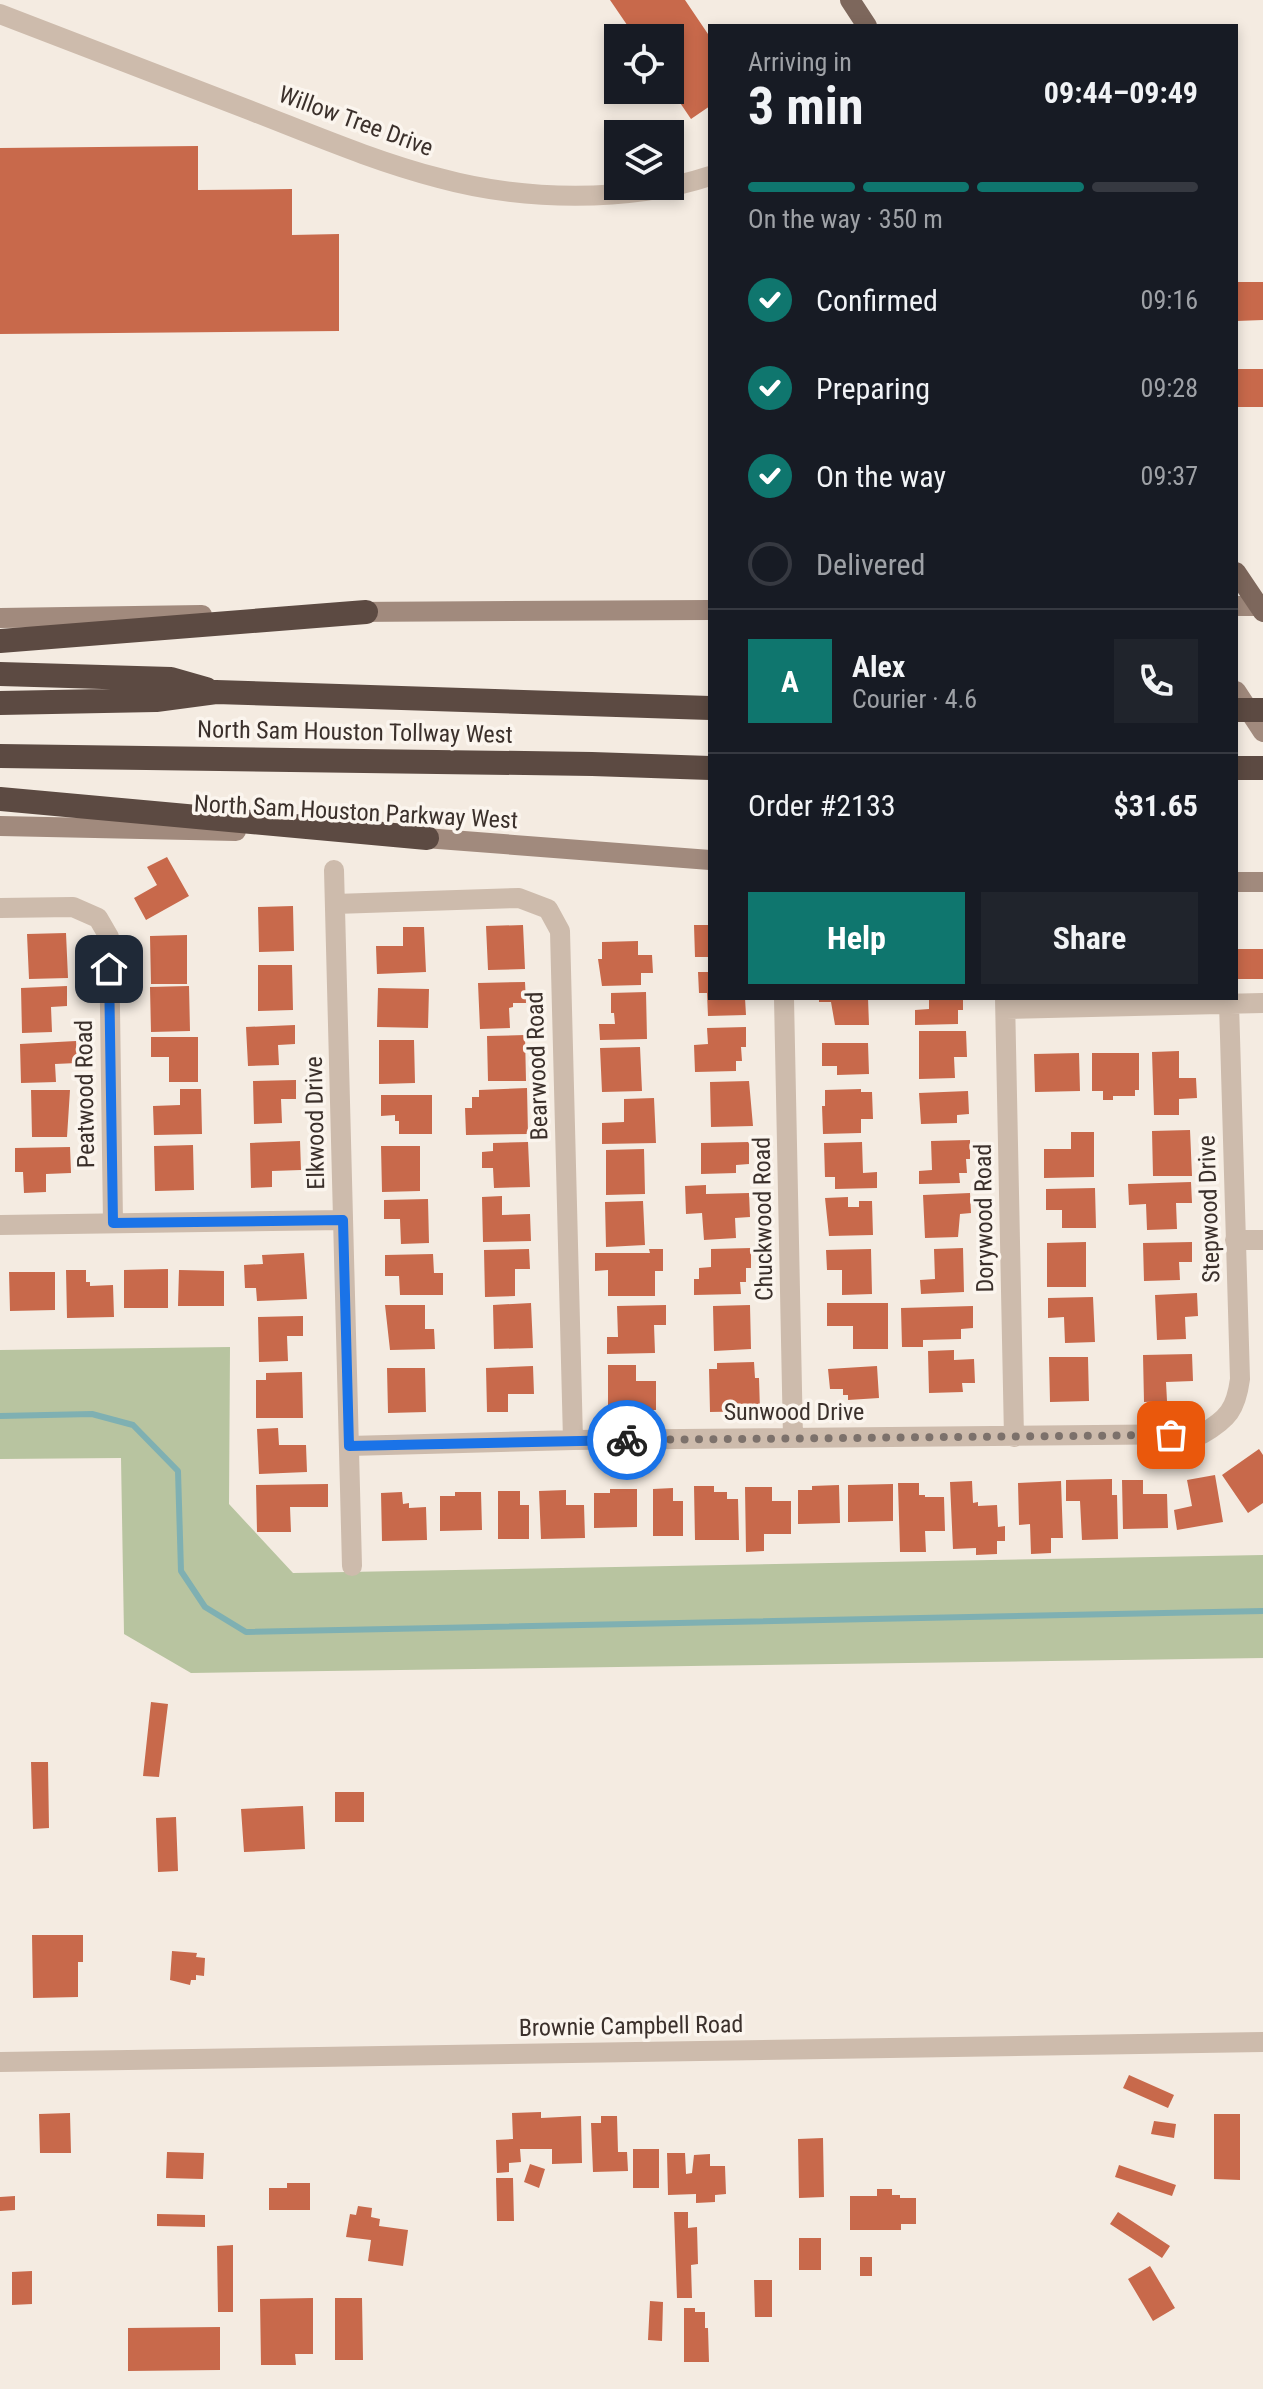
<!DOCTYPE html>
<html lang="en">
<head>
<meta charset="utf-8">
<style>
	:root { --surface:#171b24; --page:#20242c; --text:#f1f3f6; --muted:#9ea1a6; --line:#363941; --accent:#0f766e }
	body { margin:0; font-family:"Roboto Condensed",sans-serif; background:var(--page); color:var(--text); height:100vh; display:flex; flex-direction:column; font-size:30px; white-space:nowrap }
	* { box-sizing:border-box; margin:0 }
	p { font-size:26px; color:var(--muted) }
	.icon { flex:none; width:44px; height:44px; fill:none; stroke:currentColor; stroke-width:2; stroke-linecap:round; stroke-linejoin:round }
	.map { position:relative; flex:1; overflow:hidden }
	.side { position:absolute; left:708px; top:24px; width:530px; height:976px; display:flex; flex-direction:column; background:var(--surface); border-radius:0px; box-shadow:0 4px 12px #0003 }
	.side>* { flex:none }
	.fabs { position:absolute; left:604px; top:24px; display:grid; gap:16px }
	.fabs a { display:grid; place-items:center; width:80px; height:80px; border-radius:0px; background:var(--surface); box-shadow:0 4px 12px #0003; font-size:40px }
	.pin { position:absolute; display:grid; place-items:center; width:68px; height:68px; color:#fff; margin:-34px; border-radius:16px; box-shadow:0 4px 12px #0006 }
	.courier { position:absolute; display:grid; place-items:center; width:80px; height:80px; margin:-40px; border:6px solid #1a73e8; border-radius:50%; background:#fff; color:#222; box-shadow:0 2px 10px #0007 }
	.summary em { font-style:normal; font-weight:700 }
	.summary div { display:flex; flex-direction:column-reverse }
	.summary { display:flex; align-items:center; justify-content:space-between; height:136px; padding:0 40px }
	h1 { font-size:52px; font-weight:700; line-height:60px }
	.bar { display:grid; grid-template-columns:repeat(4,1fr); gap:12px 8px; align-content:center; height:96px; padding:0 40px }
	.bar i { height:10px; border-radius:6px; background:var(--line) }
	.bar .on { background:var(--accent) }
	.bar p { grid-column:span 4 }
	.line { display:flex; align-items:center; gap:20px; padding:0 40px; border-top:2px solid var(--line) }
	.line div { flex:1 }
	.round { display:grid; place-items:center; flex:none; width:84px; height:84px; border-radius:0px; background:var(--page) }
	ol { padding:0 40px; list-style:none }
	li { display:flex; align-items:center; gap:24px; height:88px }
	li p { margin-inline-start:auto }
	li .icon { padding:8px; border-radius:50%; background:var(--accent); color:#fff; stroke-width:4 }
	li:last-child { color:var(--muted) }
	li i { width:44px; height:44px; border:4px solid var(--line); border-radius:50% }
	.cta { display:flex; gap:16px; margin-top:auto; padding:16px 40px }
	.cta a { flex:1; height:92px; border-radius:0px; background:var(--accent); color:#fff; font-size:32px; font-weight:700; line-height:92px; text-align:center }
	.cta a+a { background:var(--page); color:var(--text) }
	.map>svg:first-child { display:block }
	.green { fill:#b8c4a0 }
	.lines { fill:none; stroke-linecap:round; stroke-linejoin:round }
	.stream { stroke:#7fb0b2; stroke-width:6 }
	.building { fill:#c8694b }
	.minor { stroke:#cdbbac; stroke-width:20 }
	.secondary { stroke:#a18a7d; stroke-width:20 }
	.primary { stroke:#7d675c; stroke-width:20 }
	.motorway { stroke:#5c4a42; stroke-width:24 }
	.motorway-bridge { stroke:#5c4a42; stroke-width:24 }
	.done { stroke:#7c716b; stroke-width:8; stroke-dasharray:0 14.4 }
	.route { stroke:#1a73e8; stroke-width:10 }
	.labels { text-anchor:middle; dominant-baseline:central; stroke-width:7; stroke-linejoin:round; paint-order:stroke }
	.street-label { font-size:24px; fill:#3b302b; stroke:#fbf5ee }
</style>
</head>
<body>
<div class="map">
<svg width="1263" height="2389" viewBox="0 0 1263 2389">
	<rect width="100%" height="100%" fill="#f4ebe1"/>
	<path class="green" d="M230 1347 229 1504 293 1573 1263 1555V1658L191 1673 124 1634 121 1458 0 1459V1350Z"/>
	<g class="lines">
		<path class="stream" d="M0 1416 92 1414 133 1425 178 1471 181 1571 205 1607 246 1632 1263 1611"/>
	</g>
	<path class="building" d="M610 0H685L710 37V106L691 119 670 88V38H636Z
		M198 146V190L292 189V235L339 234V331L0 334V148Z
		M1236 282H1263V320L1236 321Z
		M1236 369H1263V407H1236Z
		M167 857 189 896 146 920 134 898 157 885 147 867Z
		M293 906 294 951 259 952 258 907Z
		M523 925 525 969 488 970 486 926Z
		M694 925H710V957H695Z
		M403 927H424L426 972 377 974 376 946H403Z
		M66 933 68 978 29 979 27 934Z
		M187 935V984H151L150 936Z
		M638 941V955H652L653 973H641V985L602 986 598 959H602V942Z
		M1236 949H1263V979H1236Z
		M258 965H292L293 1010 258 1011Z
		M698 972H710V998H745L746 1015 708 1016 707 993H699Z
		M525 982 526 1003H513V1007L509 1008 510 1028 480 1029 478 983Z
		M67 986V1006L51 1007 52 1032 22 1033 21 988Z
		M189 986 190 1031 151 1032 150 987Z
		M378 988 429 989 428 1028 377 1027Z
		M646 992 647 1039 600 1040 599 1024H615L614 1013H611V993Z
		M819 998H868L869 1025H835L831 1002H819Z
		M929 998H963V1010H958V1024L915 1025V1010L929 1009Z
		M295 1025V1044L278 1045 279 1065 248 1066 246 1027Z
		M746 1027V1047H741L742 1061H736V1071L695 1072 694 1045 708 1044 707 1028Z
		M919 1031H966L967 1057H954L955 1078 919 1079Z
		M525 1035 526 1081H488L487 1036Z
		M151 1037H198V1082H169V1057H151Z
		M379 1040H414L415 1083 379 1084Z
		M76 1041 77 1063 55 1064 56 1082 21 1083 20 1044Z
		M822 1043H868L869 1074 837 1075V1066H822Z
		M640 1047 642 1091 602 1092 600 1048Z
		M1179 1051V1078H1196L1197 1098 1179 1099V1115H1154L1152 1052Z
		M1079 1053 1080 1091 1035 1092 1034 1054Z
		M1092 1053H1139V1090H1135V1096H1113V1100H1103V1091H1092Z
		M296 1080V1099H281L282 1123 254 1124 253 1081Z
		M749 1081 753 1126 711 1127 710 1082Z
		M527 1088 528 1134 466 1135 465 1108H472V1097H479V1090Z
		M180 1089H201L202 1134 154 1135 153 1106 180 1105Z
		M861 1089V1092H872L873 1119H861V1133L823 1134 822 1106H825V1090Z
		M31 1090H70L67 1137H32Z
		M968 1091 969 1114 957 1115V1123L921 1124 919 1093Z
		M381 1095H432V1134H399V1121H395V1115L381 1116Z
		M654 1098 656 1143 602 1144V1123L624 1122V1099Z
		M1190 1130 1192 1176H1153L1152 1131Z
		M1071 1132H1094V1177L1044 1178V1149H1071Z
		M970 1140V1159H966L967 1173H959L960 1183 919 1184V1171L932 1170 931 1141Z
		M300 1141 301 1170 272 1171V1187L251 1188 250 1143Z
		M528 1142 530 1187 494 1188 493 1168H482V1152L493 1151V1143Z
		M749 1142V1164L736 1165V1173L701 1174V1143Z
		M862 1142 863 1173 877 1172V1188L835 1189V1177H825L824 1143Z
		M193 1145 194 1190 155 1191 154 1146Z
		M381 1146H420V1191L382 1192Z
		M70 1147 71 1173 46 1174V1192L24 1193 23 1172H15V1148Z
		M644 1149 645 1194 606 1195V1150Z
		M1191 1182 1192 1203H1176L1177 1229 1147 1230 1146 1204 1129 1205 1128 1184Z
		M706 1185V1194L749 1193 750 1217 735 1218 736 1238 704 1240 702 1213 686 1214 685 1186Z
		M1095 1188 1096 1228H1062V1210H1046V1189Z
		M970 1193 971 1213 960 1214 958 1237 925 1238 923 1195Z
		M502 1196V1215L530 1214 531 1241 483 1242 482 1197Z
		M848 1197V1207H859V1201H872L873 1235 829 1236 825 1198Z
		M428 1199 429 1243 401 1244 400 1219H384V1200Z
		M643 1201 645 1245 606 1247 605 1202Z
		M1086 1242V1287H1047V1243Z
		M1192 1242V1262H1179L1180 1280 1144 1281 1143 1243Z
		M751 1248V1268H746V1282H740L741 1294 694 1295V1279H699V1268L711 1267V1249Z
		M963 1248 964 1292 921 1294 920 1280 935 1279 934 1249Z
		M529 1249 530 1269H515V1296L485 1297 484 1250Z
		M649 1249H663V1271H655V1296H608V1270L595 1271V1253H650Z
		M871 1249 872 1294 842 1295V1270H827L826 1250Z
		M304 1253 307 1299 257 1301 256 1288H245L244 1265 263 1264 262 1255Z
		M433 1254 434 1273H443V1295H400L399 1276H385V1255Z
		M168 1269V1308H124V1270Z
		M66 1270H86V1282H90V1286L113 1285 114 1317 67 1318Z
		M179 1270 224 1271V1306H178Z
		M9 1272H55V1310L10 1311Z
		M1197 1293 1198 1316 1185 1317 1186 1339 1157 1340 1155 1295Z
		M1093 1297 1095 1342 1065 1343 1064 1317 1048 1318V1298Z
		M531 1303 533 1348 494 1349 493 1305Z
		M827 1303H888V1349H853V1326H827Z
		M385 1305H425V1329H434L435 1349 390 1350Z
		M666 1305V1325H654L655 1353 607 1354V1337H618L617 1306Z
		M750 1305 751 1349 714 1351 713 1306Z
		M973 1306V1328L961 1329V1339L923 1340V1347H902L901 1308Z
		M303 1316V1336H287L288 1361 259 1362 258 1317Z
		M954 1350V1360L974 1359 975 1383H962L963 1392 929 1393 928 1351Z
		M1192 1354 1193 1381 1166 1382 1167 1401 1144 1402 1143 1355Z
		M1049 1357H1088L1089 1401 1050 1402Z
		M754 1362 755 1378H759L760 1411 710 1412 709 1369H717V1363Z
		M608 1365H636V1381H656V1410H608Z
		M533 1366 534 1394H508V1412H487L486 1368Z
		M877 1366 879 1398 848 1400V1395H843V1389H830L828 1369Z
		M387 1368H425L426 1412 388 1413Z
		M302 1372 303 1418H256V1380H266V1373Z
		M278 1428 279 1445H306L307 1472 259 1474 257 1429Z
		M1259 1449 1263 1455V1503L1248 1513 1222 1475Z
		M1215 1475 1223 1522 1177 1530 1174 1510 1192 1506 1187 1480Z
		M1112 1479V1495H1117L1118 1539 1082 1540 1080 1501H1066V1480Z
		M1122 1480H1143V1494H1167L1168 1528 1123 1529Z
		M972 1481 973 1503 978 1502V1506L997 1505 998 1527 1005 1526V1541H997V1554L976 1555V1548L953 1549 950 1482Z
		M1061 1481 1063 1538H1051V1553L1031 1554 1030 1524 1019 1525 1018 1483Z
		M898 1483H919V1495H925V1497H944L945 1531H925L926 1552H900Z
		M328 1484V1507H290L291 1532H257L256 1485Z
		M893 1484V1521L848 1522V1485Z
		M839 1485 840 1523 798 1524V1490H812V1486Z
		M694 1486H714V1492H727V1499H738L739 1540H695Z
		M745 1487H772V1501H791V1534H764V1551L746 1552Z
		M673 1488V1501H683V1536H653V1489Z
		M610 1489H637V1527L594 1528V1493H610Z
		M566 1490V1505H584L585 1538 541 1539 539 1491Z
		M498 1491H520V1505H529V1539H498Z
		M402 1492 403 1504 409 1503V1508L426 1507 427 1540 382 1541 381 1493Z
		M455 1492H481L482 1530 440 1531V1496H455Z
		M151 1702 168 1704 159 1777 143 1776Z
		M31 1762H48L49 1828 33 1829Z
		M335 1792H364V1822H335Z
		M303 1806 305 1849 244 1852 241 1809Z
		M176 1817 178 1871 158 1872 156 1818Z
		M32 1935H83V1962H78V1997L33 1998Z
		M172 1951 197 1953 196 1957 205 1958 204 1976 196 1975V1980H191L190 1985 170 1980Z
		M1129 2075 1174 2095 1168 2108 1123 2088Z
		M541 2112V2118L581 2116 582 2163 552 2164V2149H520L521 2162 509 2163V2172L497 2173 496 2140 513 2139 512 2113Z
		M70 2113 71 2153H40L39 2114Z
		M1214 2114H1240V2180L1214 2179Z
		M601 2116H617L618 2152H627L628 2171 593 2172 591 2123H601Z
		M1154 2121 1176 2124 1174 2138 1151 2134Z
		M823 2138 824 2197 799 2198 798 2139Z
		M633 2149H659V2188H633Z
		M167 2152 204 2153 203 2179 166 2178Z
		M667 2153H685L686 2174 692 2173 694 2155 710 2154V2166H725L726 2194 715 2195V2202L696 2203V2194L668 2195Z
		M530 2164 545 2169 539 2188 524 2182Z
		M1119 2165 1176 2185 1172 2196 1115 2177Z
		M496 2178H513L514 2221H497Z
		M287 2183H310V2210H269V2188H287Z
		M877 2189H892V2195H900V2198H916V2224H901V2230H850V2196H877Z
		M15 2196V2210L0 2211V2197Z
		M358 2206 372 2208 371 2217 380 2219 379 2226 408 2230 403 2266 368 2261 371 2240 346 2237 350 2214 356 2215Z
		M674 2212H688V2228L697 2227 698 2264 691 2265 692 2298H677Z
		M1118 2212 1170 2246 1162 2258 1110 2224Z
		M157 2214 205 2215V2227L157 2226Z
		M799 2238H821V2270H799Z
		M233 2245V2312H218L217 2246Z
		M860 2257H872V2276H860Z
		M1150 2266 1175 2308 1153 2321 1128 2279Z
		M32 2271V2304L12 2305V2272Z
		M754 2280H772V2317H755Z
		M313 2298V2354H295L296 2365H261L260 2299Z
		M335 2298H362L363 2360H335Z
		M650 2301 663 2302 662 2341 648 2340Z
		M684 2308H695V2312H705V2328H708L709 2362H684Z
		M220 2327V2370L128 2371V2328Z"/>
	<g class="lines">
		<path class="minor" d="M0 14C81 45 163 77 244 108 309 133 373 161 439 178 523 201 628 203 710 176
			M334 870 352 1566
			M335 904 519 898 548 909 560 931 573 1440
			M0 908 73 907 98 918 109 937 113 1223
			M784 998 793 1438
			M1005 998 1014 1437
			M1006 1009 1263 1003
			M0 1225 343 1220
			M1235 1240H1263
			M349 1446 573 1440 1202 1434C1228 1419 1236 1409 1240 1379L1229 1003
			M0 2062 1263 2042"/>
		<path class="secondary" d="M1236 606H1263
			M350 612 710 610
			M0 618 202 615
			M1236 691 1263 732
			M0 826 236 831
			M412 837 710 860
			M1236 882H1263"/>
		<path class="primary" d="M850 0 867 26
			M1236 572 1263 612"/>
		<path class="motorway" d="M0 641 366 612
			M0 674 171 679 206 689
			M0 703 156 700 216 692 710 708
			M0 756 592 764 710 768
			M1236 768H1263
			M0 799 427 838"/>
		<path class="motorway-bridge" d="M1236 710H1263"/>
	</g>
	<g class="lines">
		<path class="done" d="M627 1440 1171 1435"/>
		<path class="route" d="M109 969 113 1223 343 1220 349 1446 627 1440"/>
	</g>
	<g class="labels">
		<g class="street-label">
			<text transform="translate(356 121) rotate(20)">Willow Tree Drive</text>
			<text transform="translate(355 732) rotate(1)">North Sam Houston Tollway West</text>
			<text transform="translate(356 812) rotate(3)">North Sam Houston Parkway West</text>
			<text transform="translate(537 1066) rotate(-92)">Bearwood Road</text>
			<text transform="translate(85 1094) rotate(-91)">Peatwood Road</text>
			<text transform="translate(315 1123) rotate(-91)">Elkwood Drive</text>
			<text transform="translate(1209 1209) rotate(-92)">Stepwood Drive</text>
			<text transform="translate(984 1218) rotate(-91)">Dorywood Road</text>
			<text transform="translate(763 1219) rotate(-91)">Chuckwood Road</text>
			<text x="794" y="1412">Sunwood Drive</text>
			<text transform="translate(631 2026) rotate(-1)">Brownie Campbell Road</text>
		</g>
	</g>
</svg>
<div class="fabs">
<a><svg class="icon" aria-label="locate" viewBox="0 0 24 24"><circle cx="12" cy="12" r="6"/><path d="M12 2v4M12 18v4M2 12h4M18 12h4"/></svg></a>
<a><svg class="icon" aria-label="layers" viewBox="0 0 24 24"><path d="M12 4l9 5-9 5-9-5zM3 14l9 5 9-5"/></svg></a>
</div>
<div class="pin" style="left:1171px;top:1435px;background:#ea580c"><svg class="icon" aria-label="bag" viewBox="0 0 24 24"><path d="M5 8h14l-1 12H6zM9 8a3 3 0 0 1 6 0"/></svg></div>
<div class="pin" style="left:109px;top:969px;background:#1f2937"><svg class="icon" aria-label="home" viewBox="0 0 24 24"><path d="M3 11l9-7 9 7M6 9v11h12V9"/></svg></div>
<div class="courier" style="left:627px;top:1440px"><svg class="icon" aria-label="bike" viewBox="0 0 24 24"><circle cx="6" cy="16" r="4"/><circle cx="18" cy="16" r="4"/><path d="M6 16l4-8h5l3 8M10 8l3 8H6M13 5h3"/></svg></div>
<section class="side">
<div class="summary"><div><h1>3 min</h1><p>Arriving in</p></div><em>09:44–09:49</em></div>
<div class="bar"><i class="on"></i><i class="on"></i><i class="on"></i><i></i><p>On the way · 350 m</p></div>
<ol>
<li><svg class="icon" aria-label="check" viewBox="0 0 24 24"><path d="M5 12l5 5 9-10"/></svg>Confirmed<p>09:16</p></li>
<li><svg class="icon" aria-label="check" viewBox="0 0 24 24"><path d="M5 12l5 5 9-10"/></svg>Preparing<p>09:28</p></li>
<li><svg class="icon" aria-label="check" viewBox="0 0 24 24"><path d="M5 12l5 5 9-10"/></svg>On the way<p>09:37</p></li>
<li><i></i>Delivered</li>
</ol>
<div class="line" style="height:144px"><b class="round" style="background:var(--accent);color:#fff">A</b><div><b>Alex</b><p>Courier · 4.6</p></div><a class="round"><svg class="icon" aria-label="phone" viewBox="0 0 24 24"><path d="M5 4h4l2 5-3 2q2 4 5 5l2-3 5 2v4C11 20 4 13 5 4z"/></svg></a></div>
<div class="line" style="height:104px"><div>Order #2133</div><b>$31.65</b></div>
<div class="cta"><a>Help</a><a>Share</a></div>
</section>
</div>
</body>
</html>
